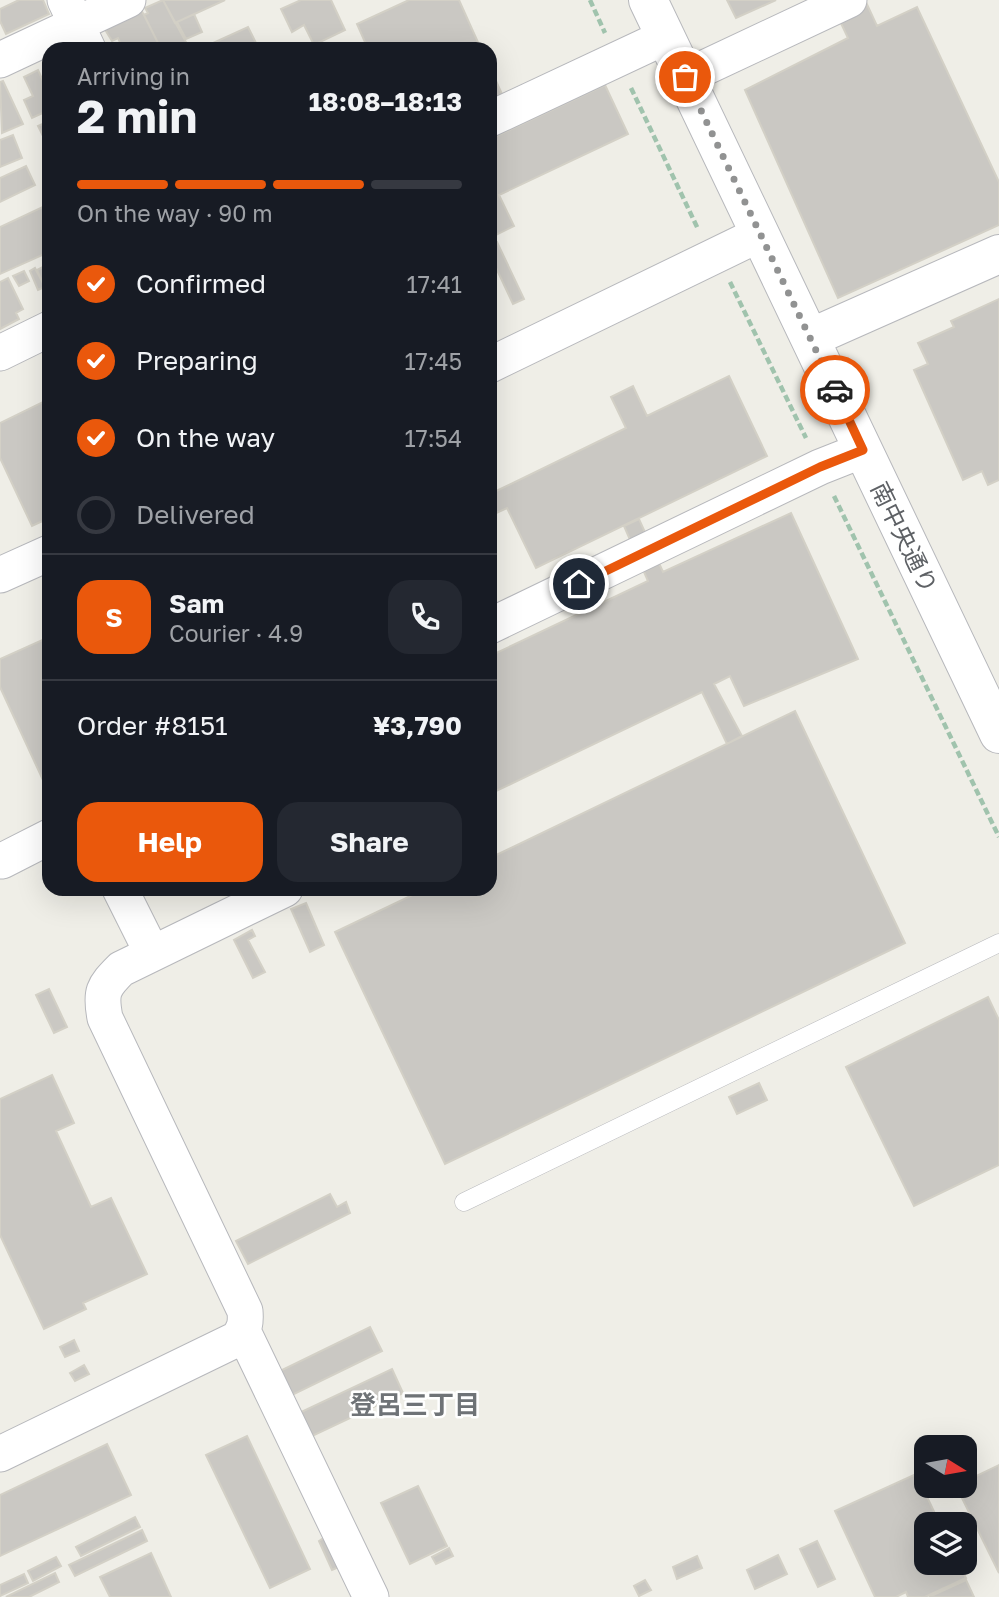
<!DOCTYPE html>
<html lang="en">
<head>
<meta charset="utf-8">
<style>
	:root { --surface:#171b24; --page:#242831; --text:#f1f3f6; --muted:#9ea1a6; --line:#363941; --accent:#ea580c }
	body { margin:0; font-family:"Golos Text","Noto Sans JP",sans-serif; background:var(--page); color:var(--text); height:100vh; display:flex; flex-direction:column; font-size:26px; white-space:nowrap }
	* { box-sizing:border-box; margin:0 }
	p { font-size:23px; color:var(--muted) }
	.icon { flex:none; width:38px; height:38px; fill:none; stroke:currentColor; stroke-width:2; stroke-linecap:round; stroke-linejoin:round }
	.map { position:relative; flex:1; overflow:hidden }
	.panel { position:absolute; left:42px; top:42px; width:455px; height:854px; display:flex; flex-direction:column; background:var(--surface); border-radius:21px; box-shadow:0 7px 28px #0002 }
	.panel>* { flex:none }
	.needle { width:46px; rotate:101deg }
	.buttons { position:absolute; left:914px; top:1435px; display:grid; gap:14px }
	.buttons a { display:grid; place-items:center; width:63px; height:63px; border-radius:14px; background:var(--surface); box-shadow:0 7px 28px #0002; font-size:35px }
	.pin { position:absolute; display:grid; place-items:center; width:60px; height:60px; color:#fff; margin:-30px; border:4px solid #fff; border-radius:50%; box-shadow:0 2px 7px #0007 }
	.courier { position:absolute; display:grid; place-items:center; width:70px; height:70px; margin:-35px; border:5px solid #ea580c; border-radius:50%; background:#fff; color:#222; box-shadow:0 2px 9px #0007 }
	.headline em { font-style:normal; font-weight:700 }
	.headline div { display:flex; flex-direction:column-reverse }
	.headline { display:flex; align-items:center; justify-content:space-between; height:119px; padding:0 35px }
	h1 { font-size:46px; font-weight:700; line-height:52px }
	.bar { display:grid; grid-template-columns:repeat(4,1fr); gap:10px 7px; align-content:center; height:84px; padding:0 35px }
	.bar i { height:9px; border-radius:5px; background:var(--line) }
	.bar .active { background:var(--accent) }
	.bar p { grid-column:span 4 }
	.line { display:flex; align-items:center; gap:18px; padding:0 35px; border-top:2px solid var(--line) }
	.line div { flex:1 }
	.round { display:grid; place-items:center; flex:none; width:74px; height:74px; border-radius:21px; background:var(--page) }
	ol { padding:0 35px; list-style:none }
	li { display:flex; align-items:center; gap:21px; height:77px }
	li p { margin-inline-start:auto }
	li .icon { padding:7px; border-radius:50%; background:var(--accent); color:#fff; stroke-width:4 }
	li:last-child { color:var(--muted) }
	li i { width:38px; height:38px; border:4px solid var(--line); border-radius:50% }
	.primary-button { display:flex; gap:14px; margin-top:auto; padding:14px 35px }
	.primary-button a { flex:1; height:80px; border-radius:21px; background:var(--accent); color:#fff; font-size:28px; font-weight:700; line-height:80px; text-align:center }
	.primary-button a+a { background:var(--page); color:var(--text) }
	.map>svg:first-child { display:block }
	.building { fill:#cac8c3; stroke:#d3d0c6; stroke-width:2 }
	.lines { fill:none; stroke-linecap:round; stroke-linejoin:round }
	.service-casing { stroke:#b7b8bc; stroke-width:19 }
	.minor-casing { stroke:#b7b8bc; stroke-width:37 }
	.tertiary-casing { stroke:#b7b8bc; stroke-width:40 }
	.path { stroke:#a0c3ad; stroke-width:4.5; stroke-dasharray:7 3.5; stroke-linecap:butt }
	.service { stroke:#fff; stroke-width:18 }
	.minor { stroke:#fff; stroke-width:35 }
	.tertiary { stroke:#fff; stroke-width:38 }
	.done { stroke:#919292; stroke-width:7; stroke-dasharray:0 12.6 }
	.route { stroke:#ea580c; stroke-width:9 }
	.labels { text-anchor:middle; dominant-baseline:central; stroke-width:5; stroke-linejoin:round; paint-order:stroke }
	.street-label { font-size:24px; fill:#5e6165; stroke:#fff }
	.neighbourhood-label { font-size:26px; font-weight:bold; fill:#6f7377; stroke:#fff }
</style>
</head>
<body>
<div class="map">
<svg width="999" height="1597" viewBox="0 0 999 1597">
	<rect width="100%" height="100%" fill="#efeee7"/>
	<path class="building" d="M19 0H43L49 14 6 34 0 21V9Z
		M163 0 187 44 183 46 185 49H161L144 15 148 13 145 8Z
		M163 0H225L175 23Z
		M301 0H331L345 30 314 45 304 25 292 32 281 9Z
		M409 0H459L481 49H368L357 24Z
		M727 0H776L736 18Z
		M830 0H865L877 26 917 7 999 182V225L838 298 745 90 848 38Z
		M141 10 144 15 161 49H123L118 38 112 41 104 28Z
		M194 14 202 32 186 39 177 22Z
		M248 27 259 49H200Z
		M490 68 502 94 490 99Z
		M38 70 49 94V110L32 118 24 100 33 96 24 77Z
		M3 81 23 124 2 133 0 82Z
		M605 85 628 134 499 195 514 226 490 238V139Z
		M49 121V148L38 126Z
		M13 135 22 158 0 167V140Z
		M26 166 35 185 0 202V178Z
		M49 204V252L0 274V227Z
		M497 242 524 299 513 304 490 255V245Z
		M49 258V297L37 270 45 266 43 261Z
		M35 268 45 287 38 290 30 271Z
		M24 271 29 281 19 286 13 276Z
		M8 278 23 309 16 313 19 319 0 329V282Z
		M999 299V480L988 485 982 471 963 480 914 370 928 364 918 343 954 327 951 321Z
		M729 376 767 456 536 568 507 508 490 516V494L626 428 611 397 633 386 647 416Z
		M49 399V518L32 526 0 458V423Z
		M791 513 858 659 744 706 730 676 714 684 742 736 727 744 702 692 490 794V656L648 581 624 526 639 519 663 572Z
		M49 637V790L48 791 0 687V659Z
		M795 711 905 943 445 1164 335 932 425 889H490V858Z
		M306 903 324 945 310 952 291 909Z
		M252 930 255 936 248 940 265 972 253 978 234 940Z
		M49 989 67 1027 54 1033 36 995Z
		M988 997 999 1020V1165L914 1206 846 1067Z
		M52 1075 74 1123 56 1131 91 1207 111 1198 147 1274 83 1303 86 1309 44 1329 0 1235V1099Z
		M759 1083 767 1100 737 1114 729 1097Z
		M330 1194 337 1207 346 1202 350 1213 248 1264 236 1241Z
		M370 1327 382 1351 288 1397 276 1373Z
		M74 1340 79 1351 65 1357 60 1347Z
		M84 1365 89 1374 75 1381 70 1373Z
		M392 1369 403 1393 308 1438 297 1414Z
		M247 1436 310 1569 270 1588 206 1455Z
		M107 1444 131 1495 0 1556V1495Z
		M999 1465V1573L956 1486H964V1482Z
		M916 1474 940 1524H926V1563H958L966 1578 925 1597H908L906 1592 896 1597H875L835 1511Z
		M418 1486 447 1546 410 1564 381 1503Z
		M135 1517 140 1527 81 1556 76 1547Z
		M142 1530 147 1541 75 1576 69 1565Z
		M325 1537 339 1567 332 1570 319 1541Z
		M817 1541 835 1579 818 1587 800 1549Z
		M449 1548 453 1556 436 1564 432 1557Z
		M151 1553 171 1597H110L100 1577Z
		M778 1555 787 1574 755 1589 747 1570Z
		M697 1556 702 1568 677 1579 673 1567Z
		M56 1557 61 1566 33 1581 28 1571Z
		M55 1573 59 1582 29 1597H6Z
		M24 1574 28 1583 0 1596V1585Z
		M645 1580 651 1590 639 1596 634 1586Z
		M966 1580 974 1597H929Z"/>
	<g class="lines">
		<g class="service-casing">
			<path id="service" d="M464 1202 999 943"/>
		</g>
		<g class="minor-casing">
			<path id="minor" d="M65 0 88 49
				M0 60 128 0
				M685 77 849 0
				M490 119 665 37
				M0 353 49 329
				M490 365 760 234
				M0 575 49 553
				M490 626 820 467 863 450
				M2 861 49 837
				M120 889 152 953
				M243 1331 371 1597
				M0 1454 237 1339C245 1329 246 1323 245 1311L105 1018C100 992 103 987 121 969L285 889"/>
		</g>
		<g class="tertiary-casing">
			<path id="tertiary" d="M648 0 999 734
				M810 338 999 254"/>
		</g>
		<path class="path" d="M590 0 605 33
			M631 88 698 229
			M730 282 806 438
			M834 496 999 837"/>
		<use href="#service" class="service"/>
		<use href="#minor" class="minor"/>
		<use href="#tertiary" class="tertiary"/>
	</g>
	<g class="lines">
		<path class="done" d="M685 77 835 390"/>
		<path class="route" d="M579 584 820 467 863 450 835 390"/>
	</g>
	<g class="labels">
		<g class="street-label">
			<text transform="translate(905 537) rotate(64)">南中央通り</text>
		</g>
		<g class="neighbourhood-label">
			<text x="415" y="1404">登呂三丁目</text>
		</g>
	</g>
</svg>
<div class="buttons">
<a><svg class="needle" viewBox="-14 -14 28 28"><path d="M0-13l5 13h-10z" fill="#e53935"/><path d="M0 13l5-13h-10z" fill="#9ea1a6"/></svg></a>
<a><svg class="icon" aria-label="layers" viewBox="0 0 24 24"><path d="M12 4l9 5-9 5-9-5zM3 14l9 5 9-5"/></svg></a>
</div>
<div class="pin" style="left:685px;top:77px;background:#ea580c"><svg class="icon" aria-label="bag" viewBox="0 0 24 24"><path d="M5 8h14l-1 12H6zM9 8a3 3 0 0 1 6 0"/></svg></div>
<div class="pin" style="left:579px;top:584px;background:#1f2937"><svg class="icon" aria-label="home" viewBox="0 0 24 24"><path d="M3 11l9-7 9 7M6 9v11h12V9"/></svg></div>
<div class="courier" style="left:835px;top:390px"><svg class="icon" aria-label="car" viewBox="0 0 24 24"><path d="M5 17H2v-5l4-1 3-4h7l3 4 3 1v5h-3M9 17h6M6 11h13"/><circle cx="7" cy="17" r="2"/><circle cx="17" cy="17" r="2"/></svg></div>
<section class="panel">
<div class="headline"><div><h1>2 min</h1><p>Arriving in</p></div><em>18:08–18:13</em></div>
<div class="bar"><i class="active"></i><i class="active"></i><i class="active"></i><i></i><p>On the way · 90 m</p></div>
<ol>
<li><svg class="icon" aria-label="check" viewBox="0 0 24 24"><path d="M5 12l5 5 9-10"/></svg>Confirmed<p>17:41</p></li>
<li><svg class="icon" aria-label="check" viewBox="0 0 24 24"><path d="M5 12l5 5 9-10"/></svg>Preparing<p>17:45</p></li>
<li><svg class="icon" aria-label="check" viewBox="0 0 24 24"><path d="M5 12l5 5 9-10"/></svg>On the way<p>17:54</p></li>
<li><i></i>Delivered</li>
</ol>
<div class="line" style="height:126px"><b class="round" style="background:var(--accent);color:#fff">S</b><div><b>Sam</b><p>Courier · 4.9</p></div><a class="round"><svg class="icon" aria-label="phone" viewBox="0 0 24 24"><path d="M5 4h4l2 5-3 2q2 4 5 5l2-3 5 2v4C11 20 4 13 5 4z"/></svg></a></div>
<div class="line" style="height:91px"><div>Order #8151</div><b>¥3,790</b></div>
<div class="primary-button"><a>Help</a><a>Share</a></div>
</section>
</div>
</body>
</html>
